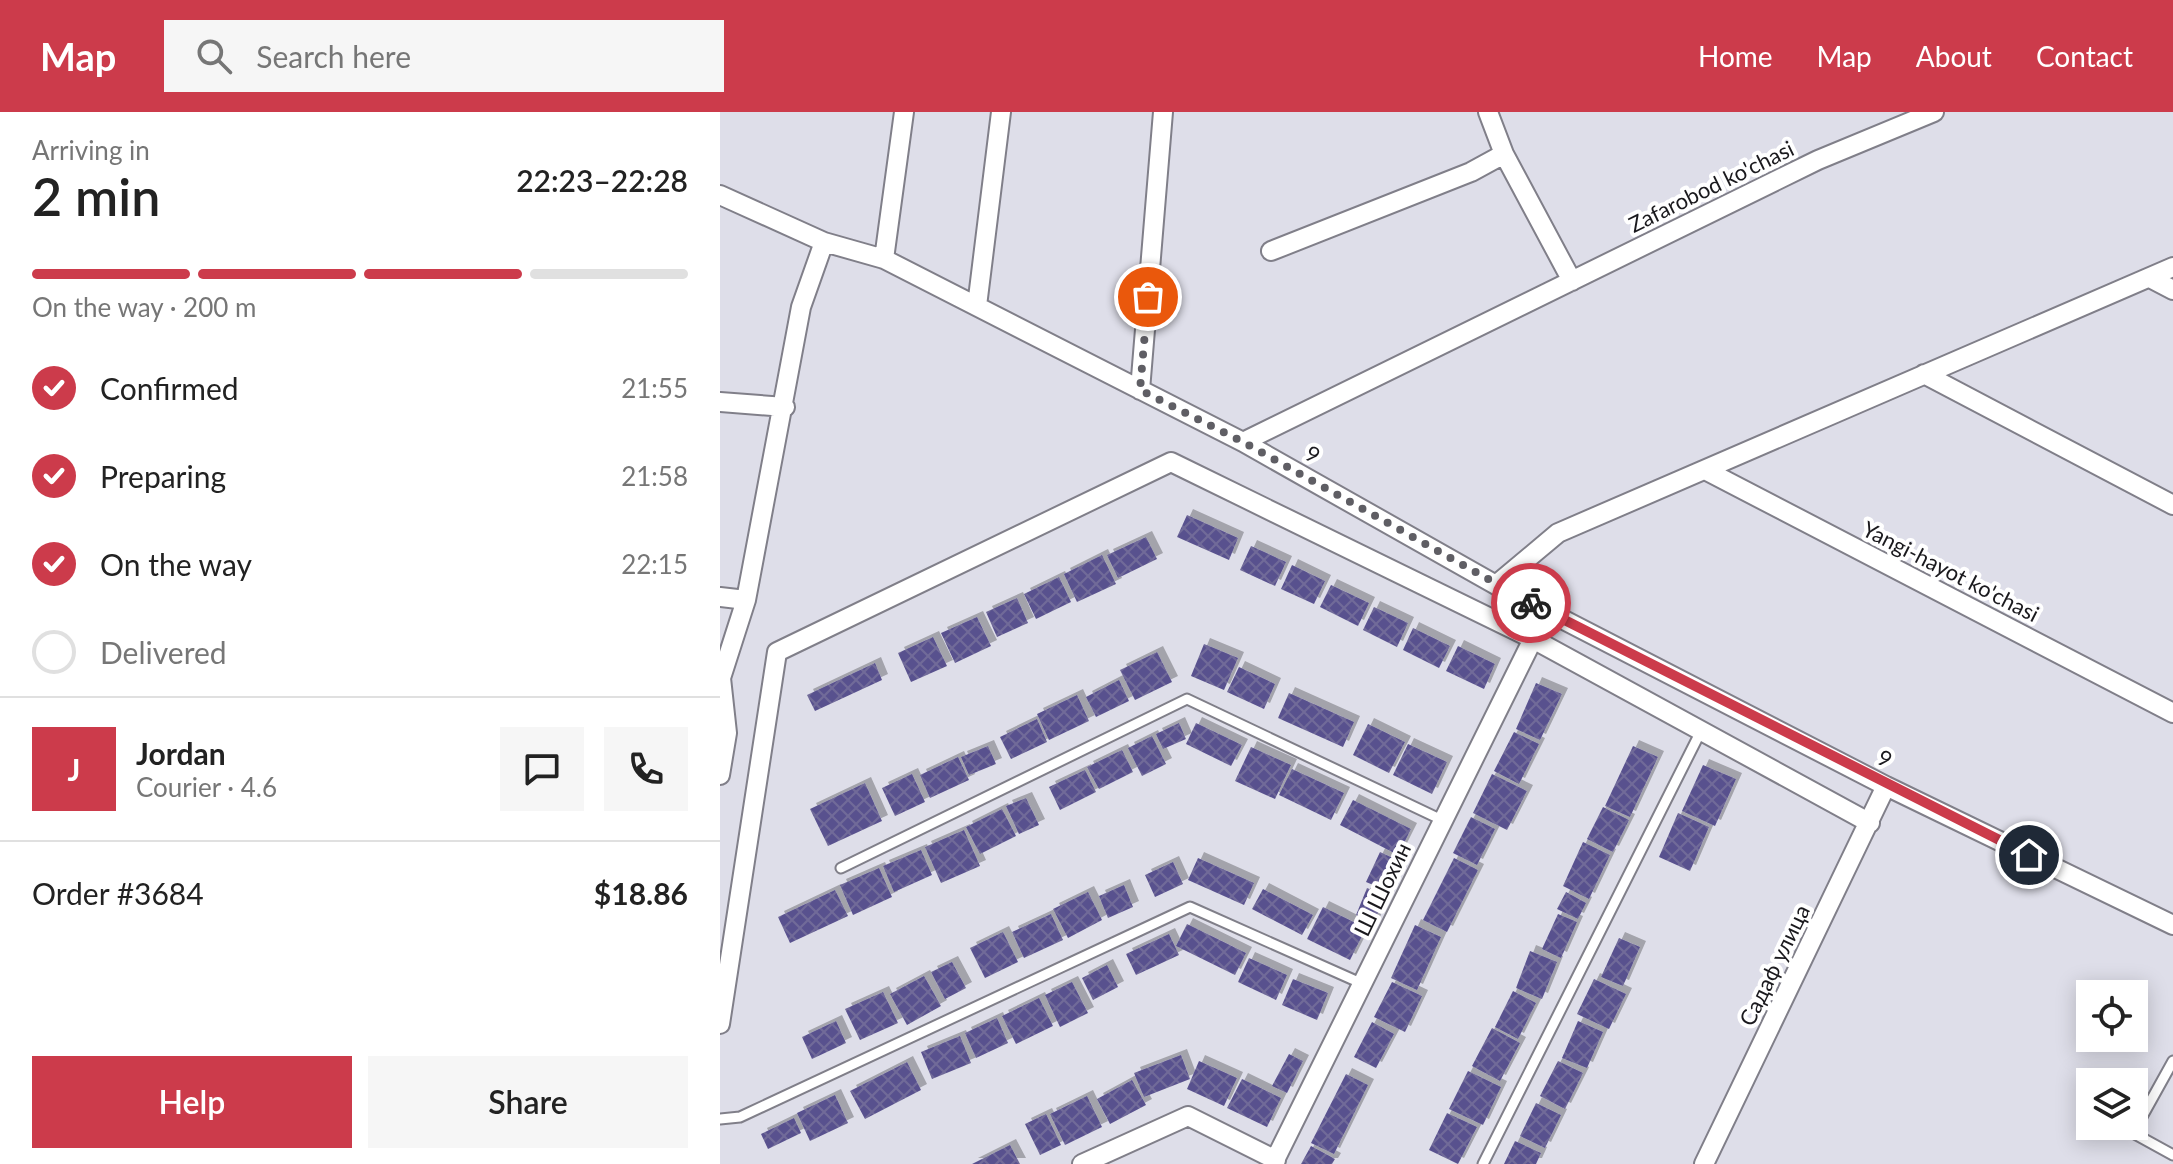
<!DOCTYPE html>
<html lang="en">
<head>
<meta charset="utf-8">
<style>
	:root { --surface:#fff; --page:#f6f6f6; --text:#222; --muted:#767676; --line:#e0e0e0; --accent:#cc3b4b }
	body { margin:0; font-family:Lato,sans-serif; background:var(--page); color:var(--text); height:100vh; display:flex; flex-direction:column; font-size:30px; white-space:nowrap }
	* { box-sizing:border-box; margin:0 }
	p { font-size:26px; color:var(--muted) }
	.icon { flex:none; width:44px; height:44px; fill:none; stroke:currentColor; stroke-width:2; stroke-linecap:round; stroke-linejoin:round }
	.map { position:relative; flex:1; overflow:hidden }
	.side { display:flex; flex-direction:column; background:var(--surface); width:720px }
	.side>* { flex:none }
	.buttons { position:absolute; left:1356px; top:868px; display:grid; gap:16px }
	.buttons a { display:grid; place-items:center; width:72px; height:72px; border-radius:0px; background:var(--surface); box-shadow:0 4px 20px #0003; font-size:40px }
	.pin { position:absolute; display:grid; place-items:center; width:68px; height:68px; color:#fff; margin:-34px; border:4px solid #fff; border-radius:50%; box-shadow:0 2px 8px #0007 }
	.courier { position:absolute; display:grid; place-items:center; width:80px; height:80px; margin:-40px; border:6px solid #cc3b4b; border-radius:50%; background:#fff; color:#222; box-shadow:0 2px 10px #0007 }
	.overview em { font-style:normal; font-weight:600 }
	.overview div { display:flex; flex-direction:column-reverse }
	.overview { display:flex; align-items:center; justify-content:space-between; height:136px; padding:0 32px }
	h1 { font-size:52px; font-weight:600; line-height:60px }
	.bar { display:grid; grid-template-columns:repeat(4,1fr); gap:12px 8px; align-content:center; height:96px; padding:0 32px }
	.bar i { height:10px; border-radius:6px; background:var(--line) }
	.bar .selected { background:var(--accent) }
	.bar p { grid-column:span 4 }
	.line { display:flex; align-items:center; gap:20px; padding:0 32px; border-top:2px solid var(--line) }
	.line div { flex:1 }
	.round { display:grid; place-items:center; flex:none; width:84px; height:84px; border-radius:0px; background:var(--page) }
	ol { padding:0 32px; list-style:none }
	li { display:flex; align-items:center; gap:24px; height:88px }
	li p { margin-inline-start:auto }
	li .icon { padding:8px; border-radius:50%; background:var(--accent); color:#fff; stroke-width:4 }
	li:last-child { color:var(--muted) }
	li i { width:44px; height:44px; border:4px solid var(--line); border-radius:50% }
	.button { display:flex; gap:16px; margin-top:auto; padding:16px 32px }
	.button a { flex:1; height:92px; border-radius:0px; background:var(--accent); color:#fff; font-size:32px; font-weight:600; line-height:92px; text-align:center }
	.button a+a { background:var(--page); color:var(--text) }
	header { display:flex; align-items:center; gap:48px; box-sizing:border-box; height:112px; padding:0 40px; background:var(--accent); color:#fff }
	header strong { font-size:38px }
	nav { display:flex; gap:44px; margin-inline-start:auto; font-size:28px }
	.search { width:560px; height:72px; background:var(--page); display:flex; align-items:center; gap:20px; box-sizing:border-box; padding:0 28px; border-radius:0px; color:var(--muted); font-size:30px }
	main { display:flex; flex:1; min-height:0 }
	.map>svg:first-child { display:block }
	.building { fill:url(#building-cross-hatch); filter:url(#shadow) }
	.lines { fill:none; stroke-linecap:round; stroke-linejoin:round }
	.lane-casing { stroke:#807f89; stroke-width:13 }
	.street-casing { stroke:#807f89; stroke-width:22 }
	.lane { stroke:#fff; stroke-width:9 }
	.street { stroke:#fff; stroke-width:18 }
	.done { stroke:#5f5e64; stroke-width:8; stroke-dasharray:0 14.4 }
	.route { stroke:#cc3b4b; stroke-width:10 }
	.labels { text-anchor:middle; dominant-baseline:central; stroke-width:8; stroke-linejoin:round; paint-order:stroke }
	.street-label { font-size:22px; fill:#1a191d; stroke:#fff }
</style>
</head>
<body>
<header>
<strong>Map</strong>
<div class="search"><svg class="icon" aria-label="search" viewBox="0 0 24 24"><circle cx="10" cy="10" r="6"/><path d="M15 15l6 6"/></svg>Search here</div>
<nav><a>Home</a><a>Map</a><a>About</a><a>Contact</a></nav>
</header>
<main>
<section class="side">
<div class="overview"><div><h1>2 min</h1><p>Arriving in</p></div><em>22:23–22:28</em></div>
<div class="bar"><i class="selected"></i><i class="selected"></i><i class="selected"></i><i></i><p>On the way · 200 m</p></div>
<ol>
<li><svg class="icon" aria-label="check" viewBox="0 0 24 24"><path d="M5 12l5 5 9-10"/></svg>Confirmed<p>21:55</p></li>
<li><svg class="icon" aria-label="check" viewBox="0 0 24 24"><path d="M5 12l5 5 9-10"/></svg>Preparing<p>21:58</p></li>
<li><svg class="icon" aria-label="check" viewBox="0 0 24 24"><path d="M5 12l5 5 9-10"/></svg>On the way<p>22:15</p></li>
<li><i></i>Delivered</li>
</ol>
<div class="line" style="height:144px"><b class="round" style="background:var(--accent);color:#fff">J</b><div><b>Jordan</b><p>Courier · 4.6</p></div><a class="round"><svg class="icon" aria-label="chat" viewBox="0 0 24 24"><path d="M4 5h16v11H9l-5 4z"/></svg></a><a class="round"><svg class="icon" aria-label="phone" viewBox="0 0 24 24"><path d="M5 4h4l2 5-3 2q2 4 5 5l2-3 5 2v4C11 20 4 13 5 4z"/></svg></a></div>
<div class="line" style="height:104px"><div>Order #3684</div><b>$18.86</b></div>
<div class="button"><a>Help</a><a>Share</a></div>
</section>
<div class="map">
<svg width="1453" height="1052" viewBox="0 0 1453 1052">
	<defs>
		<pattern id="building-cross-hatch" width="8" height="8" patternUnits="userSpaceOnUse" patternTransform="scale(2)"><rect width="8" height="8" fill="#59518e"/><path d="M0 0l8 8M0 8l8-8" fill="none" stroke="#716b99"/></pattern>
		<filter id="shadow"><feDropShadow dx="6" dy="-6" stdDeviation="0" flood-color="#0004"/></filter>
	</defs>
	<rect width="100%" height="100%" fill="#dedee9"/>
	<path class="building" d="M467 403 518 426 509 448 457 425Z
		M426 425 437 447 398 466 387 443Z
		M531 434 566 450 555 474 520 458Z
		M382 443 396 472 357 490 344 462Z
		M572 453 605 469 594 492 561 477Z
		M339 465 351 490 316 507 304 482Z
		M611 473 649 491 638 514 600 495Z
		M297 486 308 511 277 525 266 500Z
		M654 495 688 511 677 535 643 518Z
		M257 505 271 534 235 551 221 521Z
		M693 516 730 534 719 556 683 538Z
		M213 525 227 554 191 570 178 541Z
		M484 532 518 546 504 578 471 564Z
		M738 534 775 552 764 577 726 559Z
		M437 540 452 570 415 588 400 558Z
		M155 551 162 568 95 599 87 583Z
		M519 555 555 572 544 597 507 580Z
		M399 568 409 589 376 605 366 585Z
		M816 571 842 582 820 628 796 617Z
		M569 581 634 610 623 635 558 606Z
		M357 583 369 609 329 628 317 602Z
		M317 607 327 630 291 647 280 625Z
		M459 611 466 627 443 637 436 622Z
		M476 611 522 633 511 654 466 632Z
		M648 612 685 630 669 661 633 643Z
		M794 620 819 632 799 672 774 659Z
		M432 624 446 652 422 664 408 636Z
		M688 632 727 650 712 682 673 663Z
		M268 634 276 652 249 663 241 645Z
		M913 634 938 645 910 705 885 694Z
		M531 635 571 653 555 687 515 669Z
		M402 638 413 660 379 677 367 655Z
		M238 645 249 668 210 686 200 663Z
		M983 653 1016 667 995 714 962 699Z
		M572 657 624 681 611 708 559 683Z
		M365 658 376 680 340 698 329 675Z
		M192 662 205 690 175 704 162 676Z
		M772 662 807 679 787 718 753 701Z
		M145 671 162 709 108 734 90 697Z
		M306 686 319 713 299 722 286 694Z
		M633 688 691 717 678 743 620 713Z
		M883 695 909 708 893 740 867 727Z
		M282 697 296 724 260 742 246 715Z
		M958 701 989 715 970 759 939 745Z
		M751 705 775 717 757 753 733 741Z
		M244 718 260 754 221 771 205 735Z
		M863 730 890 743 869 787 843 774Z
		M201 738 212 763 174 780 163 754Z
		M660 740 677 748 663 777 646 770Z
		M478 746 534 771 524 793 468 768Z
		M734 746 758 758 727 820 703 808Z
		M453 750 463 772 435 785 425 763Z
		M159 756 172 785 133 803 120 773Z
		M404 773 413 795 388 806 379 784Z
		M647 776 665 783 654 811 636 803Z
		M543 777 593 803 582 823 532 797Z
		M115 778 128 804 70 831 58 805Z
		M368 780 382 808 348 826 333 797Z
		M846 780 866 791 858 807 837 797Z
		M603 795 646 816 630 848 587 827Z
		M331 802 343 828 304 846 292 820Z
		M838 802 857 810 841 846 822 837Z
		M467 812 526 841 515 863 456 834Z
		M695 813 721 825 697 878 671 866Z
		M283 820 298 850 265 866 250 836Z
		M449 822 459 843 416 863 406 842Z
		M899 826 920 835 903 874 881 865Z
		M810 839 837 850 822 887 796 876Z
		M529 846 567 863 556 888 518 870Z
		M232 850 246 876 225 887 211 860Z
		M387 853 398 875 373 888 362 866Z
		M204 864 221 894 187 913 170 882Z
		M573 867 608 881 597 908 562 893Z
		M874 867 906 882 889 917 857 902Z
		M352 870 368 901 340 915 325 883Z
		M672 870 702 884 685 920 654 905Z
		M793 879 816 891 798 927 775 915Z
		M163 880 178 911 140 928 125 897Z
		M319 886 333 914 296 932 282 904Z
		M277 906 288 931 256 946 245 921Z
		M116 909 126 931 92 947 82 925Z
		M858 909 883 920 867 956 842 946Z
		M652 910 674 922 656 956 634 945Z
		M772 916 800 931 780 969 752 954Z
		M240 924 251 951 212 967 201 940Z
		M569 942 583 949 567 981 552 974Z
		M461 943 470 967 424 985 414 961Z
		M479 949 517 966 504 994 467 977Z
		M838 949 863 961 845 997 820 984Z
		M187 950 201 978 145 1007 130 979Z
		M748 959 781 975 763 1013 729 997Z
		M626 962 648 973 614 1042 591 1031Z
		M522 967 561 986 547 1015 507 996Z
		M412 968 426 993 390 1012 377 987Z
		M115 983 128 1011 90 1029 77 1001Z
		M367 984 382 1015 345 1033 330 1002Z
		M816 991 841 1003 825 1036 800 1024Z
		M727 1001 757 1015 738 1052 709 1038Z
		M326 1002 341 1033 320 1043 305 1012Z
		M74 1006 81 1021 48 1037 41 1022Z
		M795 1029 821 1041 816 1052H784Z
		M290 1033 300 1052H252Z
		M591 1034 615 1047 612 1052H581Z"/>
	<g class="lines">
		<g class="lane-casing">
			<path id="lane" d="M121 756 467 587 722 708
				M1453 949 1413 1021 1453 1043
				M0 1007 20 1005 470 795 643 872
				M763 1052 981 619"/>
		</g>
		<g class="street-casing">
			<path id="street" d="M768 0 784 42 852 169
				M0 83 104 130
				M551 139 751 60 784 42
				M164 147 184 0
				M1430 166 1453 178
				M257 194 281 0
				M1204 262 1453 393
				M420 278 443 0
				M0 290 65 295
				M523 330 1098 48 1214 0
				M987 359 1453 601
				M776 473 838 421 1453 155
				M0 485 26 488
				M0 663 7 621 1 566 26 488 81 195 104 130 164 147 523 330 776 473 1166 674 1453 813
				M0 912 57 540 451 350 813 527 1150 711
				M362 1052 468 1004 556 1048
				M553 1052 813 527
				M984 1052 1166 674"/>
		</g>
		<use href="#lane" class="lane"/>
		<use href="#street" class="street"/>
	</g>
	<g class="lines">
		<path class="done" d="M428 185 420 278 523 330 811 491"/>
		<path class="route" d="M811 491 1309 743"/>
	</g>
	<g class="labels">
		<g class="street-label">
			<text transform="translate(991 74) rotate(-26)">Zafarobod ko'chasi</text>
			<text transform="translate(593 342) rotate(29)">9</text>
			<text transform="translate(1231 459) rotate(27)">Yangi-hayot ko'chasi</text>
			<text transform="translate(1165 646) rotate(27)">9</text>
			<text transform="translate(662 777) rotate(-64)">Ш Шохин</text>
			<text transform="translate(1054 853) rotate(-64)">Садаф улица</text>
		</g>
	</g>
</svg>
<div class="buttons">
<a><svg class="icon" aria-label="locate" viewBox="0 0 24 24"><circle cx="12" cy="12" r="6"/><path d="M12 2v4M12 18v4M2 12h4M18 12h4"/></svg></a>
<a><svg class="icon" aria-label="layers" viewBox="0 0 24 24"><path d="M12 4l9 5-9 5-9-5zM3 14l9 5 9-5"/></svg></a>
</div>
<div class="pin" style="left:428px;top:185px;background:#ea580c"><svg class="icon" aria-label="bag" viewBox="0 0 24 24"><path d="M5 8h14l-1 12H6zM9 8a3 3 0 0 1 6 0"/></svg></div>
<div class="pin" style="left:1309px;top:743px;background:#1f2937"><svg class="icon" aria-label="home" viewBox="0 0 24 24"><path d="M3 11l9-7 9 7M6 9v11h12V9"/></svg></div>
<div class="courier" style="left:811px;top:491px"><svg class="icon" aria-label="bike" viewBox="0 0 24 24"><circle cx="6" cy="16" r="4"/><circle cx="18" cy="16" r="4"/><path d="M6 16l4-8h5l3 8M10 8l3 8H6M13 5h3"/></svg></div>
</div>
</main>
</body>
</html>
